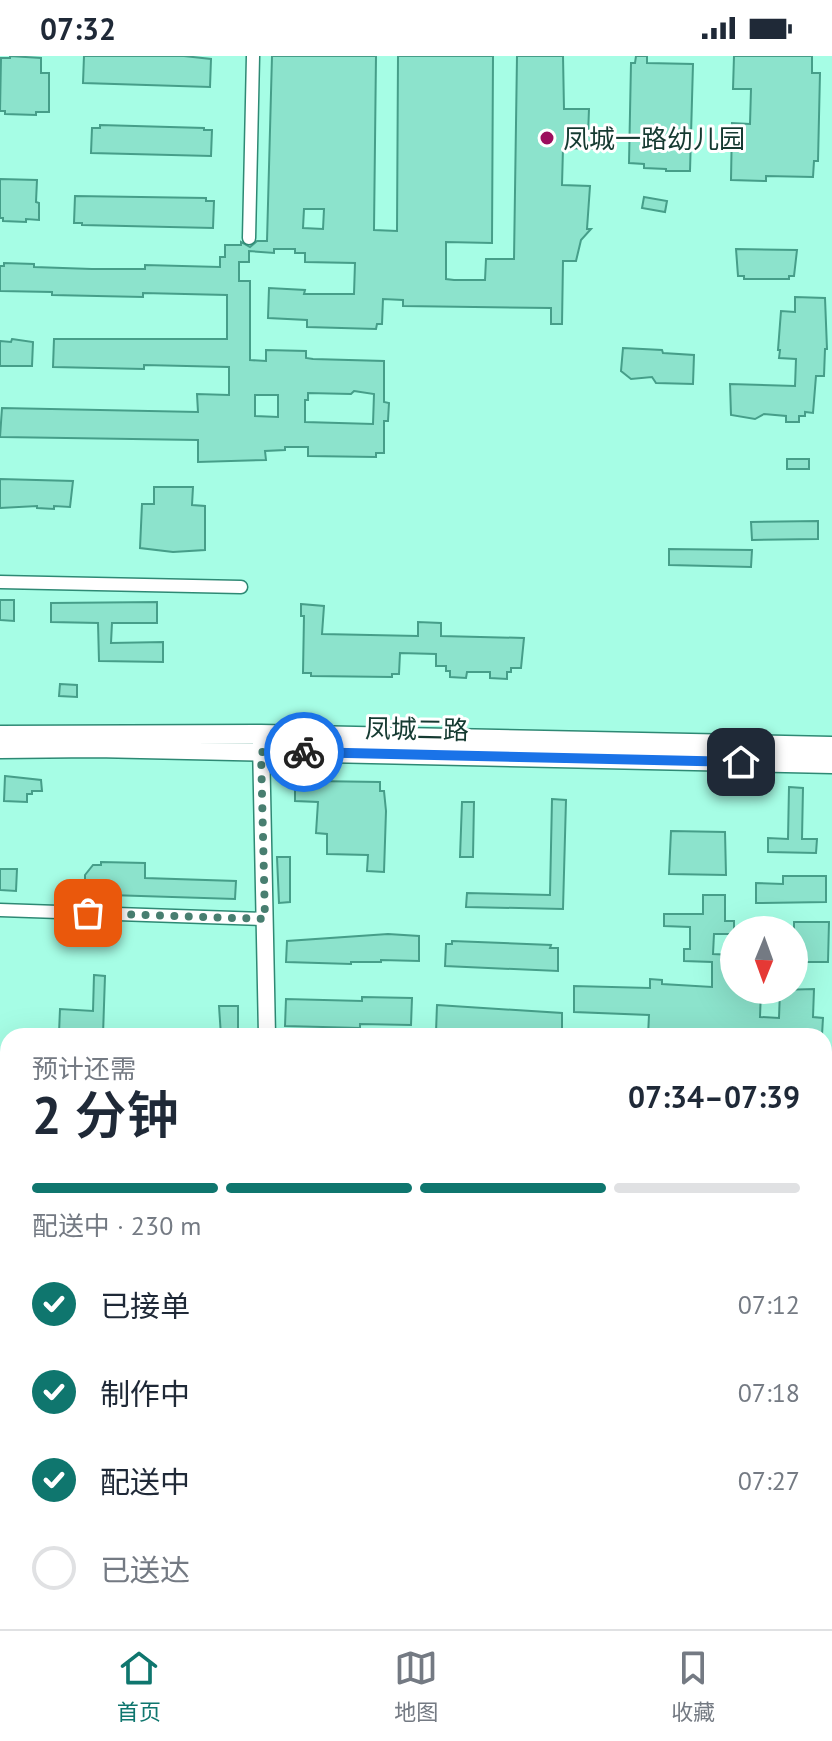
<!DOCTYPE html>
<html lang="zh">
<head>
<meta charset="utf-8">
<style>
	:root { --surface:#fff; --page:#f6f6f7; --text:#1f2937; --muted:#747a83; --line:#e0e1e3; --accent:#0f766e }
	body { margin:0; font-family:"PT Sans","Noto Sans SC",sans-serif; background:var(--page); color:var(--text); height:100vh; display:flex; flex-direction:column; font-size:30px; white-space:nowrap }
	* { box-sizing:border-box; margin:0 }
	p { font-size:26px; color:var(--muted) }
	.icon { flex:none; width:44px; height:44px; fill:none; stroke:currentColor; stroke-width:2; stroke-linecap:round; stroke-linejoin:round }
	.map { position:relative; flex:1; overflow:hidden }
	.details { position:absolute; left:0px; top:972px; width:832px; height:602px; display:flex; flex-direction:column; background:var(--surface); border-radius:24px 24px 0 0; box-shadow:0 8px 32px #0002 }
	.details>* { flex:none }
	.needle { width:52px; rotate:181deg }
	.tools { position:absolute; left:720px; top:860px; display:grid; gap:16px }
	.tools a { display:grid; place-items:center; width:88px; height:88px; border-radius:50%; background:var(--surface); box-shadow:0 8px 32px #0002; font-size:40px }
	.pin { position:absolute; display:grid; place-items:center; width:68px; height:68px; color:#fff; margin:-34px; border-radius:16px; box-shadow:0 4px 12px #0006 }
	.courier { position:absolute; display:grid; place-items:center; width:80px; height:80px; margin:-40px; border:6px solid #1a73e8; border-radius:50%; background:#fff; color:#222; box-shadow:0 2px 10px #0007 }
	.headline em { font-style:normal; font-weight:600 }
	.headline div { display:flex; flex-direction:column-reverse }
	.headline { display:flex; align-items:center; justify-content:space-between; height:136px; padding:0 32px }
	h1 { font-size:52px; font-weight:600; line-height:60px }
	.bar { display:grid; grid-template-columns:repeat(4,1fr); gap:12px 8px; align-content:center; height:96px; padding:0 32px }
	.bar i { height:10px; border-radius:6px; background:var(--line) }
	.bar .current { background:var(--accent) }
	.bar p { grid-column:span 4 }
	ol { padding:0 32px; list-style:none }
	li { display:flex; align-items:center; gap:24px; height:88px }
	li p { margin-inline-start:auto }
	li .icon { padding:8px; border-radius:50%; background:var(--accent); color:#fff; stroke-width:4 }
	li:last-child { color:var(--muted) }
	li i { width:44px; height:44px; border:4px solid var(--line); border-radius:50% }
	.status { display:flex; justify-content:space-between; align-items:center; height:56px; padding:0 40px; background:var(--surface); direction:ltr }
	.status svg { height:22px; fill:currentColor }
	.dock { display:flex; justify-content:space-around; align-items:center; height:112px; border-top:2px solid var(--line); background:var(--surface); font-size:22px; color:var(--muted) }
	.dock a { display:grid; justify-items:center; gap:4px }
	.dock .current { color:var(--accent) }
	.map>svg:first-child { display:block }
	.building { fill:#8ce3cc; stroke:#469e89; stroke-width:2; fill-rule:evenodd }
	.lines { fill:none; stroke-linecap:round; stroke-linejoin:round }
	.minor-casing { stroke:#2e8974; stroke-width:15 }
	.tertiary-casing { stroke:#2e8974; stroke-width:19 }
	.secondary-casing { stroke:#2e8974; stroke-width:21 }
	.minor { stroke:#fff; stroke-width:12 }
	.tertiary { stroke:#fff; stroke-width:16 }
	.secondary { stroke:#fff; stroke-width:18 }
	.done { stroke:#487e70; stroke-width:8; stroke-dasharray:0 14.4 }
	.route { stroke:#1a73e8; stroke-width:10 }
	.poi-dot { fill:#9c0e5d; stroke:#fff; stroke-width:3 }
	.labels { text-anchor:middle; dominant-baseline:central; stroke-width:6; stroke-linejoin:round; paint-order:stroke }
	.poi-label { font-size:26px; fill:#153a31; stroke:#fff; text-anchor:start }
	.street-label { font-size:26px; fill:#153a31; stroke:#fff }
</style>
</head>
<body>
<div class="status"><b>07:32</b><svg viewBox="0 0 49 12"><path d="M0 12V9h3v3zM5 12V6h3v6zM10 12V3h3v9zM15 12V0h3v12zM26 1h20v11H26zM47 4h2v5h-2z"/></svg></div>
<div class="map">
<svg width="832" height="1573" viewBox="0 0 832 1573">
	<rect width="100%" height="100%" fill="#a6fde5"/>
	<path class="building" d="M10 0 41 2V17H49V56H36V59L5 58V55H0L1 2H10Z
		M84 0H184L211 3 210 31 83 27Z
		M272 0H376L374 174 397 175 398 0H493L492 187 446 186V223L454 224H485L486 203H514L517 0H563L564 53H589L588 80H593V93L563 92 562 129 590 130 587 173H591L581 184 576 205H563L562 268H551V252L403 250V244L383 243 382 268H377L376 273 307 271V264L268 262 269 232 305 234 304 238H354L355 207 305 206V197H295V193H274V197L249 195V206H239V225H250V304L266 305V294L306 295V302L313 303 384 305V346L389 347 388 365H384V397H376V401L308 400V391H285V394L265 395 266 404 198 406V384L0 381 2 352 198 356 197 338 229 339V311L144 309V313L53 311 54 283H227V239L143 237V241L97 240 52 239V236L0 235V210H4V207L34 208V211L92 213H145V209L220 211V201H225V189H241V186L250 191 257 185H267ZM304 153H324L323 173 303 172ZM354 335 374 338 373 368 305 366V344H308V337L351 338ZM255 339H278V361L255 360Z
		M636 0H647V7L693 8 690 115H666V113L644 112V108L629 107 631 7H635Z
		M734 0H812V17H820L818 105H814L813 121 766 120V125L731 124 732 67 750 68 751 33H733Z
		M100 69 204 72V74H212L211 100 91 97 92 72H100Z
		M0 123 37 124 36 146 39 147V164L26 163V166L3 165V162H0Z
		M75 140 206 142V145H214L213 172 82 169V167H74Z
		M644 141 667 145 665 156 642 152Z
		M736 193 797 194 794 220H789V223H744V220H738Z
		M795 241 825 242 827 293H825L824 320H816L813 357 805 356V360H799V366H786V360L764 358 755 363 731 359 730 328 795 330 796 303 779 302 780 294H778L781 255 795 256Z
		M12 283 33 286 32 310H0V285L11 286Z
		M623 292 662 294 663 297 694 299 693 328 656 327 652 321 631 323 621 315Z
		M787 403H809V413H787Z
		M0 423 73 425 70 451 54 450V453L37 452V450L0 452Z
		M154 431H193L192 449 205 450V494L173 496 140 492 142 448H154Z
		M818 465V483L752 484 751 466Z
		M669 493 752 494 751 511 669 509Z
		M0 544H14V565L0 564Z
		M157 546V567H112L111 587 163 586V606L99 605 98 567 51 566V547Z
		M301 548 324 550 322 578 418 580V566L441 567V580L524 582 521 612H511V616H507V623L490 622V616H467L466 622 450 621V615H446V610H436V598L400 597 399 618H392V621L311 620V617H303L304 560H301Z
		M60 628 77 629V641L59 640Z
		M5 720 41 724 42 735H32V738H27V746L4 745Z
		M313 725 380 726V735H384L386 755 384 816 367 815 368 799 327 798V778L316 777 318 746 295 745V732L313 731Z
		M789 731 803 732 802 783H817L816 797 768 796V782L788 783Z
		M552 743 566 744 563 853 466 851 467 837 550 839Z
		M462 746H474L473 801H460Z
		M671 775 725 776 726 819 669 818Z
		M277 801H290V846L279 847Z
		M101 806 145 807V822L236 825 235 843 78 838V826L85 824V819L93 809H101Z
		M0 813H17L16 835 0 834Z
		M783 820H826V846L756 847V827L783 828Z
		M703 839H725V865H734V878H714L713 898 734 899V934H761L760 961 779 962 780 934 814 933 813 961 823 962 822 979 648 980 649 959 574 956V930L650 932V923L662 924V928L712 931V906L684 905V893H690V871L664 870V858H703Z
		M62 866 103 868 102 885 61 883Z
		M794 866H829L828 906H794Z
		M388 878 419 880V905L381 904V906H351V908L286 906 287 885Z
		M452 885 551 889 550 892H558V915L445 910 446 888H452Z
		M94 919 105 920 103 979 59 977 60 953 93 955Z
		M362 941 412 942 411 969 360 968V972L285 970 286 943 362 945Z
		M437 949 562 957V980L436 976Z
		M219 950H238V980H221Z"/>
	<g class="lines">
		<g class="minor-casing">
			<path id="minor" d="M249 182 253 0
				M0 526 241 531
				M0 854 265 863
				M0 1223H8"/>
		</g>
		<g class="tertiary-casing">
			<path id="tertiary" d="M261 686 267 980
				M279 1566V1573"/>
		</g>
		<g class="secondary-casing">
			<path id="secondary" d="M0 679 261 678 832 690
				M0 693 95 692 832 708"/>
		</g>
		<use href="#minor" class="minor"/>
		<use href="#tertiary" class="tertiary"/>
		<use href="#secondary" class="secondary"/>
	</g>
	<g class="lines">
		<path class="done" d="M88 857 265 863 261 696H304"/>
		<path class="route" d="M304 696 741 706"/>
	</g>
	<circle class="poi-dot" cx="547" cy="82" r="8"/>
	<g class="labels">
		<g class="poi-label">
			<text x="563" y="82">凤城一路幼儿园</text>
		</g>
		<g class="street-label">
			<text transform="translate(417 673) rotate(1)">凤城二路</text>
		</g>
	</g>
</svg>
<div class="tools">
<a><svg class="needle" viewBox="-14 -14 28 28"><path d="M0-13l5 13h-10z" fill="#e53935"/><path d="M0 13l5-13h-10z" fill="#747a83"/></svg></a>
</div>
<div class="pin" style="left:88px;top:857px;background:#ea580c"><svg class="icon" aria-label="bag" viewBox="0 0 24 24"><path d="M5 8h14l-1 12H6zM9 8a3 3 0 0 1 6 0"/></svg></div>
<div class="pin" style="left:741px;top:706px;background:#1f2937"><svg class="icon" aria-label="home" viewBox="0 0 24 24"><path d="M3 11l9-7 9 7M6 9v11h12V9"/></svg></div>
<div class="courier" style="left:304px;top:696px"><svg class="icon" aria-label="bike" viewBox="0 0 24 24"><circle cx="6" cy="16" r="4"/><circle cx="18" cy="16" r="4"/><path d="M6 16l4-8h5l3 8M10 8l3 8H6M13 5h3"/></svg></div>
<section class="details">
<div class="headline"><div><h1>2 分钟</h1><p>预计还需</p></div><em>07:34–07:39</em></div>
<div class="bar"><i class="current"></i><i class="current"></i><i class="current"></i><i></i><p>配送中 · 230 m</p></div>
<ol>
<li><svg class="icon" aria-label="check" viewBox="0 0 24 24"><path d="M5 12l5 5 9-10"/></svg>已接单<p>07:12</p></li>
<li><svg class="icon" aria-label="check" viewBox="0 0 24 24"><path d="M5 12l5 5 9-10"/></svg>制作中<p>07:18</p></li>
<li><svg class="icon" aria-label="check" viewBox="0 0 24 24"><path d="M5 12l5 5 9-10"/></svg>配送中<p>07:27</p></li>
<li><i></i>已送达</li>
</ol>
</section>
</div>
<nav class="dock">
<a class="current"><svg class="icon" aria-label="home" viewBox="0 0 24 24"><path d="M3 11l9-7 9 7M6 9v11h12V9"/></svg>首页</a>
<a><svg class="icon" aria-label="map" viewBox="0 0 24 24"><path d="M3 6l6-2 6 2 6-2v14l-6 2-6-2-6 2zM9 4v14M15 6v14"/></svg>地图</a>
<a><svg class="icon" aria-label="saved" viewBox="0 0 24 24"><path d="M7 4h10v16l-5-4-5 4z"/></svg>收藏</a>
</nav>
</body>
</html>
